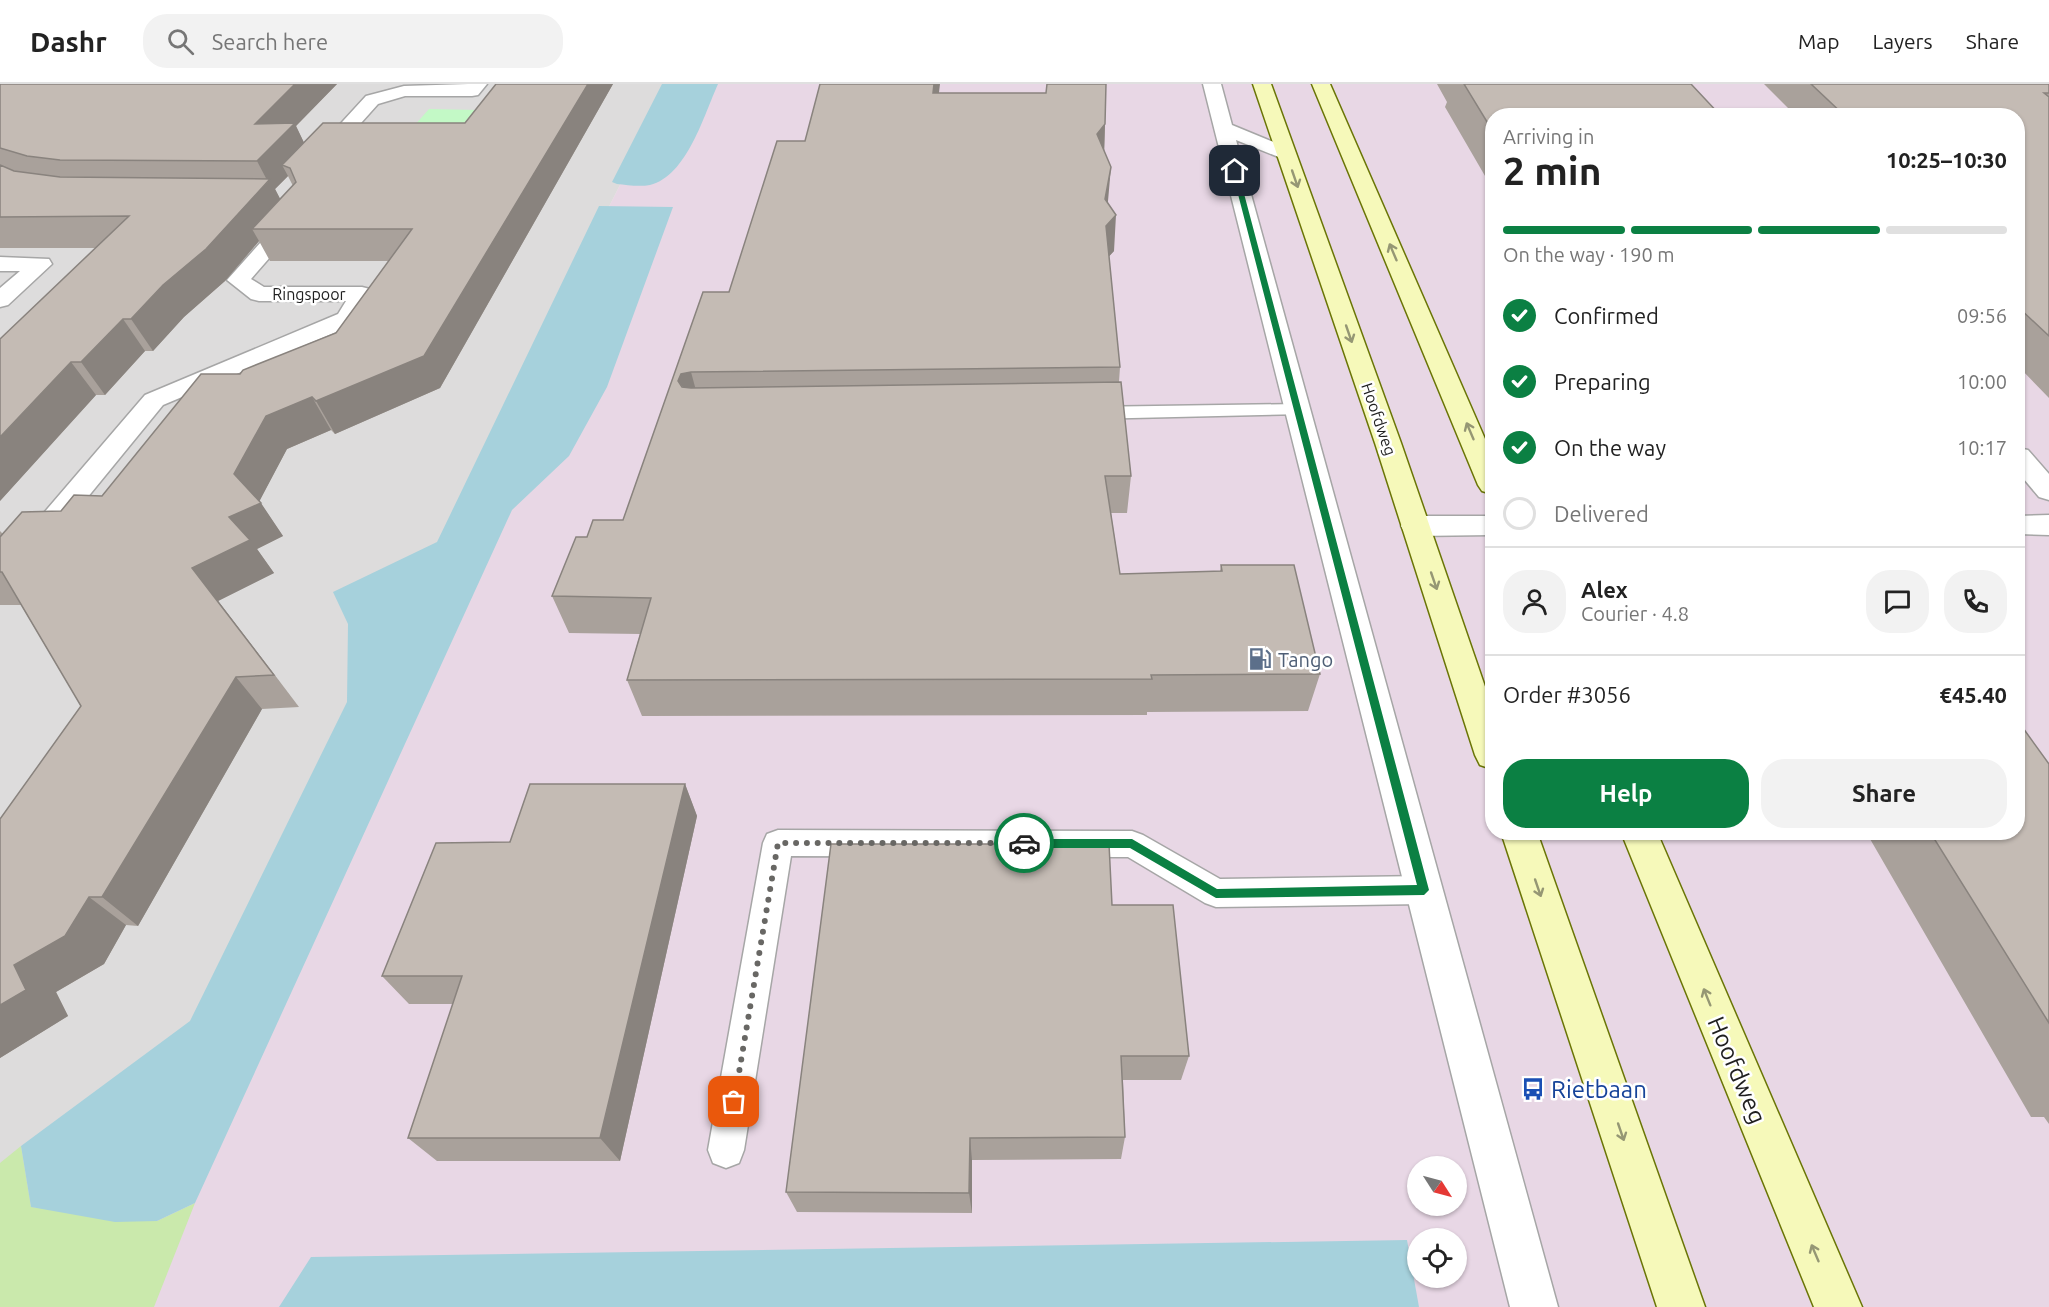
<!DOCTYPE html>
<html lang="en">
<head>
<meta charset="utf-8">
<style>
	:root { --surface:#fff; --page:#f2f2f2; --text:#222; --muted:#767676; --line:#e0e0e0; --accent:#0b8043 }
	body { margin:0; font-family:Ubuntu,sans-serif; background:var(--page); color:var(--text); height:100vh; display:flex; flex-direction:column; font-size:22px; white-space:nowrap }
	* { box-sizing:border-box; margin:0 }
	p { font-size:20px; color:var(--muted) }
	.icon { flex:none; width:33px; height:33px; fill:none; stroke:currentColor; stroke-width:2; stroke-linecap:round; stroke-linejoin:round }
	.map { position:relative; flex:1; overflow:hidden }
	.sheet { position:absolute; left:1485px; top:24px; width:540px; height:732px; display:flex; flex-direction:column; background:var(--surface); border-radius:24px; box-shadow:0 2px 4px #0004 }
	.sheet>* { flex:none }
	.needle { width:39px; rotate:126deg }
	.buttons { position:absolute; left:1407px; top:1072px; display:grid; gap:12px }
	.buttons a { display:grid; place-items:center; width:60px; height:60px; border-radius:50%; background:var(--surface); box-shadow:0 2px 4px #0004; font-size:30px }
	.pin { position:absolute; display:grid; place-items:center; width:51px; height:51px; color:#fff; margin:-26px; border-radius:12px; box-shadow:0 3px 9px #0006 }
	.courier { position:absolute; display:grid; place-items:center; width:60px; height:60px; margin:-30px; border:4px solid #0b8043; border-radius:50%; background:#fff; color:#222; box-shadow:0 2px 8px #0007 }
	.overview em { font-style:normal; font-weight:700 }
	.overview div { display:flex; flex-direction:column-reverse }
	.overview { display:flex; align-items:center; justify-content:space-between; height:102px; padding:0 18px }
	h1 { font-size:39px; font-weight:700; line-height:45px }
	.bar { display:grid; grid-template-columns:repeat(4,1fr); gap:9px 6px; align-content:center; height:72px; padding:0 18px }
	.bar i { height:8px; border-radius:4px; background:var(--line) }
	.bar .current { background:var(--accent) }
	.bar p { grid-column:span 4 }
	.line { display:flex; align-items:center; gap:15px; padding:0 18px; border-top:2px solid var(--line) }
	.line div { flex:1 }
	.round { display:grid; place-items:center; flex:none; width:63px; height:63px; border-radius:24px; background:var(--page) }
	ol { padding:0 18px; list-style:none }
	li { display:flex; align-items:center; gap:18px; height:66px }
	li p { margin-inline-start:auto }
	li .icon { padding:6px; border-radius:50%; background:var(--accent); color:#fff; stroke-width:4 }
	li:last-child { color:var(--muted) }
	li i { width:33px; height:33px; border:3px solid var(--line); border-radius:50% }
	.action { display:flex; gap:12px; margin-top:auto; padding:12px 18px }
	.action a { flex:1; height:69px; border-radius:24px; background:var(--accent); color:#fff; font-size:24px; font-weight:700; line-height:69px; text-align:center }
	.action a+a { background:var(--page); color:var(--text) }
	header { display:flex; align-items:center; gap:36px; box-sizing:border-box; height:84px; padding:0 30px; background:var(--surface); border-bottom:2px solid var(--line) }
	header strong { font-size:28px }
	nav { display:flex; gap:33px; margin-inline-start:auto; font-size:21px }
	.search { width:420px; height:54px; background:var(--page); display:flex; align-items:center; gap:15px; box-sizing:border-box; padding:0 21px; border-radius:24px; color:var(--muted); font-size:22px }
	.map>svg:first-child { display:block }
	.residential { fill:#dddcdc }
	.industrial { fill:#e8d7e5; fill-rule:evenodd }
	.grass { fill:#cae9ac }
	.park { fill:#c3f9c6 }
	.water { fill:#a6d1dc }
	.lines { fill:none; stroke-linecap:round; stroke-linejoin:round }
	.lane-casing { stroke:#a6a6a6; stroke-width:3 }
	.street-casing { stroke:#a6a6a6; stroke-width:3 }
	.secondary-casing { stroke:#6a7506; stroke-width:3 }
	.lane { fill:#fff; fill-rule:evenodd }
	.street { fill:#fff; fill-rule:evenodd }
	.secondary { fill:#f6f9ba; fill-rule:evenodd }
	.wall { fill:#a9a19b; fill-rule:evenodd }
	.shaded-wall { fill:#89837e }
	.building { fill:#c4bbb4; stroke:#89837e; stroke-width:1.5 }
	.oneway { stroke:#959774 }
	.route { fill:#0b8043 }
	.done { stroke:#686764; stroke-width:6; stroke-dasharray:0 10.8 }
	.labels { text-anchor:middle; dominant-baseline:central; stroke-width:5; stroke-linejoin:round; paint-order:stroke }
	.far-street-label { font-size:16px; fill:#1f1f1f; stroke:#fff }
	.service-label { font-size:20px; fill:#4e5e75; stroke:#fff; text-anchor:start }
	.near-street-label { font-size:24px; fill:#1f1f1f; stroke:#fff }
	.near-transit-label { font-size:24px; fill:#164399; stroke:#fff; text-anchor:start }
</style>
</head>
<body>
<header>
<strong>Dashr</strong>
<div class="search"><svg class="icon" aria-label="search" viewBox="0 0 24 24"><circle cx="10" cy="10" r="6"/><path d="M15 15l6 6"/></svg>Search here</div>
<nav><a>Map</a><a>Layers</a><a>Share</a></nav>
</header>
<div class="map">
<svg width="2049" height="1223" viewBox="0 0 2049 1223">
	<rect width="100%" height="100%" fill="#efece5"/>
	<path class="residential" d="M0 0H671L53 1223H0Z"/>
	<path class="industrial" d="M671 0H2049V1223H53ZM1492 32H2018V748H1492ZM1418 1083H1456V1122H1418ZM1418 1155H1456V1194H1418Z"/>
	<path class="grass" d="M21 1062 31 1123 157 1137 195 1119 154 1223H0V1079Z"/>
	<path class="park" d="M429 25 479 26 458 52 406 51Z"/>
	<path class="water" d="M662 0H718C704 31 687 92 650 101 639 103 627 101 617 100L612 98Z
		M599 122 673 123 607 303 569 372 512 426 195 1119 157 1137 115 1138 31 1123 21 1062 190 937 347 618 348 540 333 508 437 458Z
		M1407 1156 1419 1223H279L311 1173Z"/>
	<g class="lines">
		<g class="lane-casing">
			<path id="lane" d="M1298 320 1305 322 1309 326 1305 330 1089 335 1081 334 1078 329 1081 324 1089 323Z
				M778 746 1132 747 1143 751 1220 795 1424 792 1435 796 1439 806 1435 816 1424 820 1216 823 1205 819 1128 773 791 772 744 1066 739 1079 726 1084 713 1079 708 1066 763 759 767 750Z"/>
		</g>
		<g class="street-casing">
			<path id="street" d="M468 0H487L478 11 472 12H405L378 20 327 77H313L310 73 366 12 404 2Z
				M1203 0H1221L1232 41 1293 66 1296 70 1293 74 1286 76 1236 56 1558 1223H1510Z
				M294 127 301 129 305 133 251 195 264 203H362L370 205 373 210 355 240 163 321 11 507 0 511V480L145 311 338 230 346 217H259L251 215 227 196 287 129Z
				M0 173 49 175 52 180 8 221 0 223V204L20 187H0Z
				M2018 364 2028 366 2049 390V416L2039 413 2018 388Z
				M2049 431V451L2018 450V432Z
				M1415 432H1492V451L1415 452 1405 449 1401 442 1405 435Z"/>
		</g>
		<g class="secondary-casing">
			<path id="secondary" d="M1253 0H1271L1401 359 1492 623V685L1480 681 1475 671 1375 359Z
				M1312 0H1330L1492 371V410L1482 407 1478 401Z
				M1501 748H1537L1705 1223H1657Z
				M1621 748H1657L1862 1223H1814Z"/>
		</g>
		<use href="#lane" class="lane"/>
		<use href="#street" class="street"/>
		<use href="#secondary" class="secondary"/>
	</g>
	<path class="wall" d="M0 0H337L296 42 304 59 465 39 496 0H613L440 304 335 350 331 346 287 365 259 417 283 452 257 465 274 489 218 517 299 623 262 625 138 842 126 841 104 880 56 908 68 932 0 974V735L81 622 21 521H0V447L3 450 102 412 240 290 336 249 389 177H270L259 157 225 197 184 233 153 267H145L105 311H96L0 417 96 164H0ZM288 92 293 102 280 115 275 105Z
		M1437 0H1691L1492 32V104L1445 23 1447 18Z
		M1764 0H2049V314L2018 282V32H1796Z
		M939 9 1105 40 1104 67 1108 119 1114 167 1109 172 1120 283 1119 298 1131 392 1127 429H1111L1120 490 1220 487 1221 481 1320 590 1308 627 1147 628V631L642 632 627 596 640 550 569 549 552 512 587 453 623 436 703 208H729L805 57Z
		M2049 680V1040L2044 1033H2031L1866 748H2018Z
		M685 700 697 732 620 1077H437L408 1054 453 920H409L382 892 510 758Z
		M1112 821 1189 972 1181 996H1123L1125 1053 1121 1075 972 1076V1129L797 1128 786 1108Z"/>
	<path class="shaded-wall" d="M295 0H337L296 42 309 69 290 84 282 81 288 92 275 105 286 126 252 145 259 157 225 197 184 233 153 267 131 235 163 201 268 98 257 77 255 40Z
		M588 0H613L440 304 335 350 316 317Z
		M934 0H940L935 42 933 9Z
		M1105 40 1104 74 1097 50Z
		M1111 83 1108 117 1103 150 1105 115Z
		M1116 131 1114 167 1104 178 1106 142Z
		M123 235 145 267 105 311 81 278Z
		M71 278 96 311 0 417V353Z
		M691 288 701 325 678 297 681 290Z
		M312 313 331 346 287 365 258 420 261 419 283 452 257 465 274 489 218 517 299 623 192 484 229 433 234 390 266 332Z
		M236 593 262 625 138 842 102 813Z
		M685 700 697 732 620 1077 600 1054Z
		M89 813 126 841 104 880 56 908 68 932 0 974V921L14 881Z
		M970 1054 972 1076V1129L969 1109Z"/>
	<path class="building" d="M0 0H295L255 40 295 39 257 77 60 76 27 72 0 64Z
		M496 0H588L424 272 316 317 312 313 266 332 234 390 261 419 229 433 250 456 192 484 274 591 236 593 102 813H89L65 852 14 881 26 906 0 921V735L81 622 2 488H0V453L22 428 61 427 74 411 102 412 201 290H240L243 286 336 249 412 145H252L296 98 290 84 282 81 323 39H465Z
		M820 0H934L933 9H1046L1047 0H1106L1105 40 1097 50 1111 83 1105 115 1116 131 1106 142 1120 283 691 288 681 290 678 297 682 303 691 304 1121 298 1131 392H1105L1120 490 1222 487 1221 481H1294L1320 590 1151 591 1152 595 627 596 651 514 552 512 576 453H587L593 436H623L703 208H729L777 57H805Z
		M1464 0H1691L1721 32H1492V46Z
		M1811 0H2049V9H2044L2049 13V252L2018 223V32H1845Z
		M0 81 14 87 60 93 270 95 206 165 163 201 131 235H123L81 278H71L0 353V255L129 132 0 133Z
		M2018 637 2049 680V939L1930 748H2018Z
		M530 700H685L600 1054H408L462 892H382L436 759 510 758Z
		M831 760H1109L1112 821H1173L1189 972H1121L1125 1053 970 1054 969 1109 786 1108Z"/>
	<defs><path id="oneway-shaft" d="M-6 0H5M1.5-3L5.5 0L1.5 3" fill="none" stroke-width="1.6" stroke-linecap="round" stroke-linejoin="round" transform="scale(1.5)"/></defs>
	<g class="oneway">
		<use href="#oneway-shaft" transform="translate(1295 95) rotate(71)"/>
		<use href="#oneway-shaft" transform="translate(1393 168) rotate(-113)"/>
		<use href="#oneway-shaft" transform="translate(1349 250) rotate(71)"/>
		<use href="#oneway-shaft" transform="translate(1470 347) rotate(-113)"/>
		<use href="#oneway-shaft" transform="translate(1434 497) rotate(71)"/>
		<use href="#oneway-shaft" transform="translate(1538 804) rotate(71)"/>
		<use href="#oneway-shaft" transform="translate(1707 913) rotate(-112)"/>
		<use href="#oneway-shaft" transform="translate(1621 1048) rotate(71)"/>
		<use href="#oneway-shaft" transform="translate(1815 1169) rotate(-113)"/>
	</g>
	<path class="route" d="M1235 86 1238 87 1429 806 1424 811 1216 814 1130 764H1024L1018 759 1024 755H1132L1217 805 1417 801 1232 87Z"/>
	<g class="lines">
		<path class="done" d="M734 1018 778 759H1024"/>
	</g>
	<defs>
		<g id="fuel-bare" transform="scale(1.8)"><path d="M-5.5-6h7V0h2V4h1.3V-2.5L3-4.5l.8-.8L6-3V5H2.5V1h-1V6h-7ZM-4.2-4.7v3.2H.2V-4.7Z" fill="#5c6f8a" stroke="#fff" stroke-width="2.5" paint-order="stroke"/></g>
		<g id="bus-bare" transform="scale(1.8)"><path d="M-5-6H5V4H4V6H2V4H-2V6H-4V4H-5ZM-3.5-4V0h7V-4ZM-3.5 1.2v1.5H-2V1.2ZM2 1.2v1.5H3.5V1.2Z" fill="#1a4fb4" stroke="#fff" stroke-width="2.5" paint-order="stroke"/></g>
	</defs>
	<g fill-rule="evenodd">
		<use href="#fuel-bare" x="1260" y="575"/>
		<use href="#bus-bare" x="1533" y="1005"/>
	</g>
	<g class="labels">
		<g class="far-street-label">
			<text x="309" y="210">Ringspoor</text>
			<text transform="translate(1379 335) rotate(71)">Hoofdweg</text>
		</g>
		<g class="service-label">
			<text x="1278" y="575">Tango</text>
		</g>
		<g class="near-street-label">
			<text transform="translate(1737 986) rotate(67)">Hoofdweg</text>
		</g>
		<g class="near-transit-label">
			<text x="1551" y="1005">Rietbaan</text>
		</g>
	</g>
</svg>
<div class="buttons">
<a><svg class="needle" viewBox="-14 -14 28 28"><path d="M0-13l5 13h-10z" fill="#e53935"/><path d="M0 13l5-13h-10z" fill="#767676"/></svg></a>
<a><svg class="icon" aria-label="locate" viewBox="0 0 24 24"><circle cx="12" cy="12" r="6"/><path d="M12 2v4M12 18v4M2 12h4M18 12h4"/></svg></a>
</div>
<div class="pin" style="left:734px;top:1018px;background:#ea580c"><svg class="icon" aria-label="bag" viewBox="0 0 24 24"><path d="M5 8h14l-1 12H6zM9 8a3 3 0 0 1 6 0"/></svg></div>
<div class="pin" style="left:1235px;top:87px;background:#1f2937"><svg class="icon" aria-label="home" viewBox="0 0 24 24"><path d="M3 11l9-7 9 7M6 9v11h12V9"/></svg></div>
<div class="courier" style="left:1024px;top:759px"><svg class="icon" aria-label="car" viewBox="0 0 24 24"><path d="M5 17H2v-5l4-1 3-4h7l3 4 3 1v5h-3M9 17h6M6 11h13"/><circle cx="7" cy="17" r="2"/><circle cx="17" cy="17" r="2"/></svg></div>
<section class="sheet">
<div class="overview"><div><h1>2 min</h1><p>Arriving in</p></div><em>10:25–10:30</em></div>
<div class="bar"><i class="current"></i><i class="current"></i><i class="current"></i><i></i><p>On the way · 190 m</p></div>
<ol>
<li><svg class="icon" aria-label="check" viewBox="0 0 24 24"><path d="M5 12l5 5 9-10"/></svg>Confirmed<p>09:56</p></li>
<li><svg class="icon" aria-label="check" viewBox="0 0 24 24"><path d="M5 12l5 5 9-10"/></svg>Preparing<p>10:00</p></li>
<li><svg class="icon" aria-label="check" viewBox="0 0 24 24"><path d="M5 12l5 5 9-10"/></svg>On the way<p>10:17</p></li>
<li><i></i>Delivered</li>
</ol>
<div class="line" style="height:108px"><a class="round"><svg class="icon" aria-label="person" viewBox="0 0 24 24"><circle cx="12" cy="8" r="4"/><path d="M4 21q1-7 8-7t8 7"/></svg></a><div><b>Alex</b><p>Courier · 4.8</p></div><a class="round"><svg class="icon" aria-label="chat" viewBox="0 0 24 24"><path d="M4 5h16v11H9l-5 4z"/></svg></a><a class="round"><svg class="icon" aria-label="phone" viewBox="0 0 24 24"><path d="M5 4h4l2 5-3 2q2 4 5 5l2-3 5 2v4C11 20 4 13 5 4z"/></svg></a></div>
<div class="line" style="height:78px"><div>Order #3056</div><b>€45.40</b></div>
<div class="action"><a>Help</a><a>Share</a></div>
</section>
</div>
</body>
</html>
